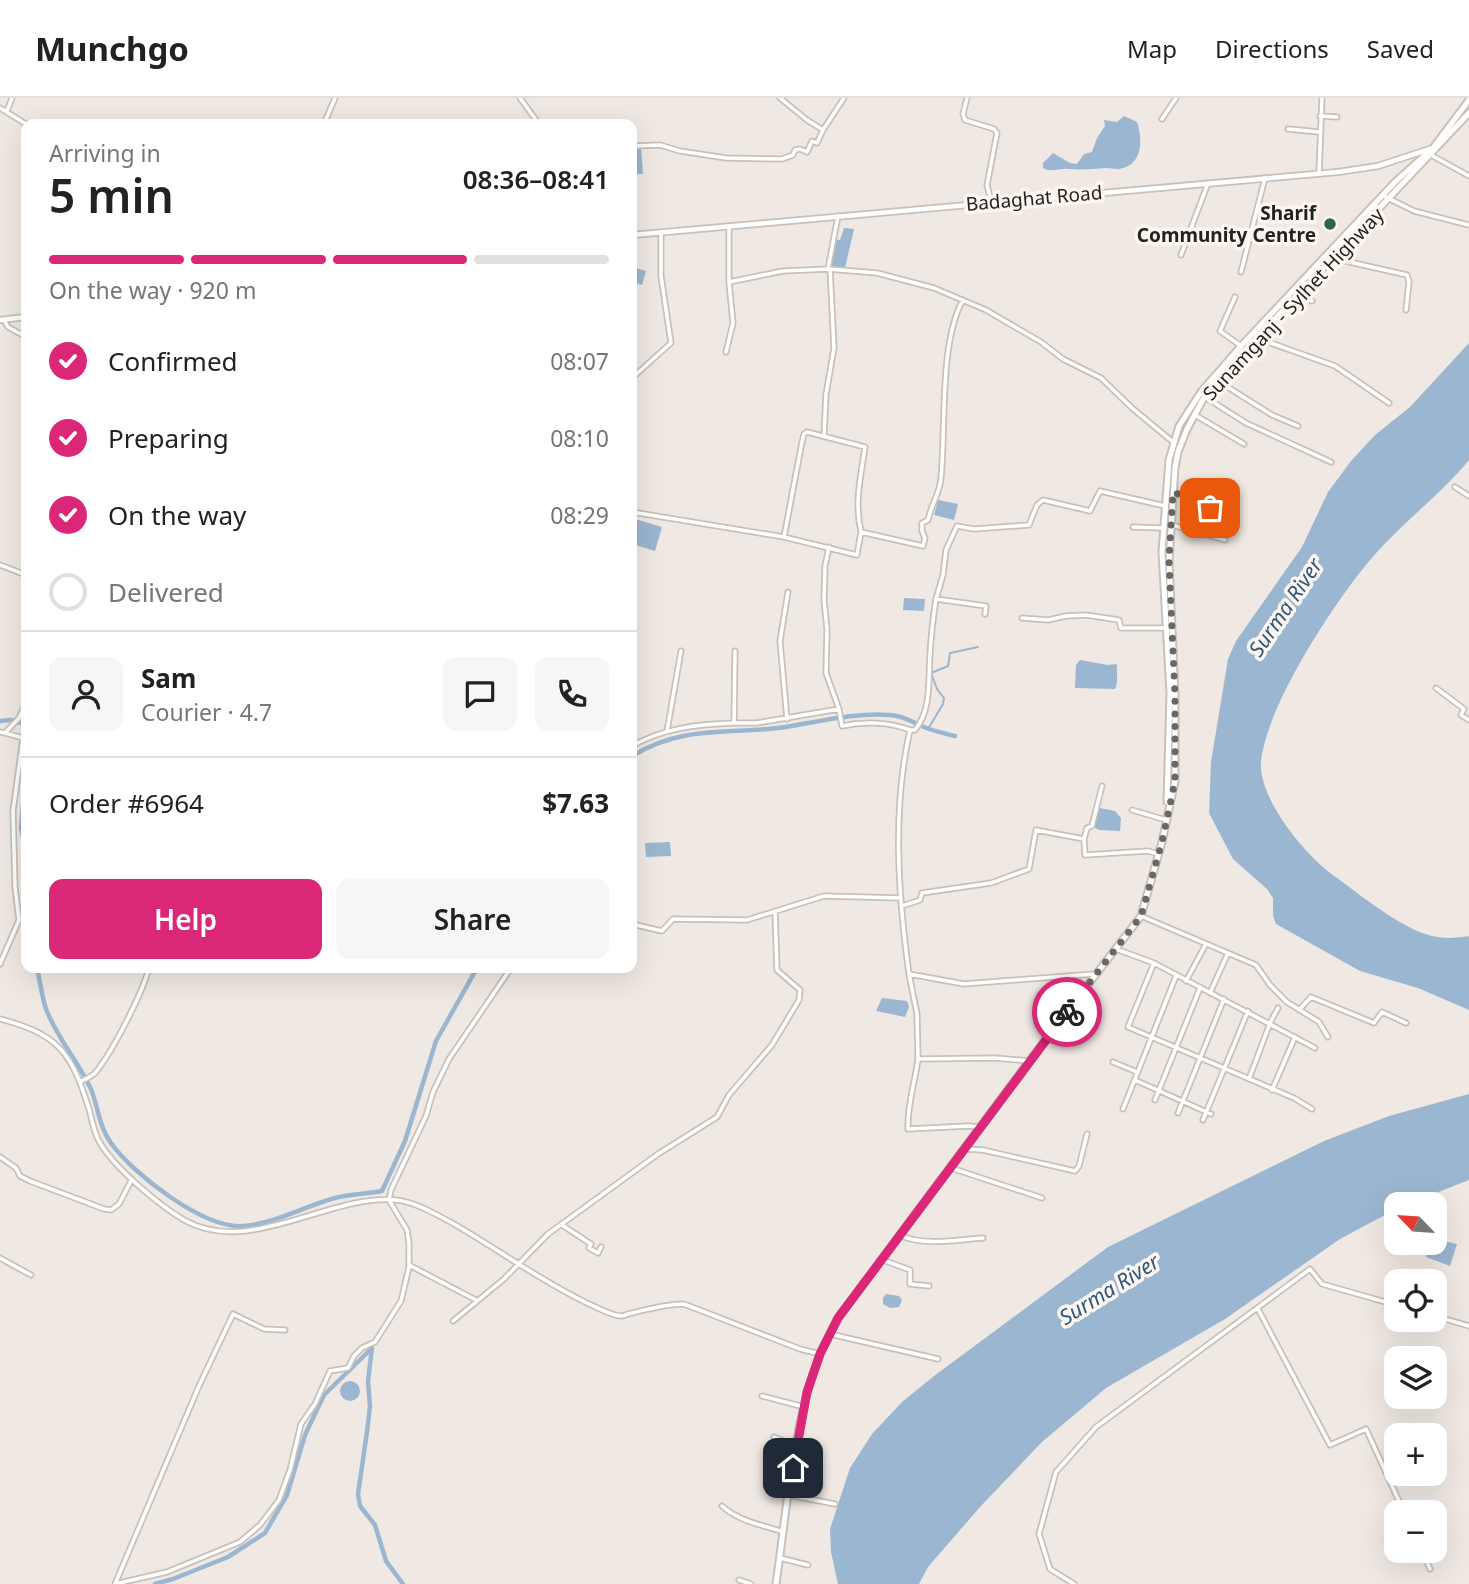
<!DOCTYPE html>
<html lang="en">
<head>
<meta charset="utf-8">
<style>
	:root { --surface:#fff; --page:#f6f6f6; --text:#222; --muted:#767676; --line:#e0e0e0; --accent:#db2777 }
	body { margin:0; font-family:"Noto Sans",sans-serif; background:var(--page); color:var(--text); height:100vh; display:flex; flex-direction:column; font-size:26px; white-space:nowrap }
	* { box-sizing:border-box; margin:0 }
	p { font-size:23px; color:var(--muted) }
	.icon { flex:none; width:38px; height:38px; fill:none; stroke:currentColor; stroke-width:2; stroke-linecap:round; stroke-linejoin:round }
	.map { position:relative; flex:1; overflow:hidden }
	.panel { position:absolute; left:21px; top:21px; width:616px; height:854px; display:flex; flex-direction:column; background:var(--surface); border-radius:14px; box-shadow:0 7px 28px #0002 }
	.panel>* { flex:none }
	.needle { width:46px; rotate:295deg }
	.tools { position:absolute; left:1384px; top:1094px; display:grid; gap:14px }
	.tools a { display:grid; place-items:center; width:63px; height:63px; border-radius:14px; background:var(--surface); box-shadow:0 7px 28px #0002; font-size:35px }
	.pin { position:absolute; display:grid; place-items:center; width:60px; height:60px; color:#fff; margin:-30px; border-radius:14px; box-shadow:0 4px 10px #0006 }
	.courier { position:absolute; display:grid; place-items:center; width:70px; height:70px; margin:-35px; border:5px solid #db2777; border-radius:50%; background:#fff; color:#222; box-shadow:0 2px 9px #0007 }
	.head em { font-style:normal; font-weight:600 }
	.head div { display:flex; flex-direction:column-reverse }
	.head { display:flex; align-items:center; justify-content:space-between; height:119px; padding:0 28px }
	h1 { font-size:46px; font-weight:600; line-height:52px }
	.bar { display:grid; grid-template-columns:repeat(4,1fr); gap:10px 7px; align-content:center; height:84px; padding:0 28px }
	.bar i { height:9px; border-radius:5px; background:var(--line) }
	.bar .active { background:var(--accent) }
	.bar p { grid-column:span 4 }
	.line { display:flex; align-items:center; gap:18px; padding:0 28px; border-top:2px solid var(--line) }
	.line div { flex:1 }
	.round { display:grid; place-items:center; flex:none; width:74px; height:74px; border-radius:14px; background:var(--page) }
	ol { padding:0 28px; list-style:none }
	li { display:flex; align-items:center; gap:21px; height:77px }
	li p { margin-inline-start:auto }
	li .icon { padding:7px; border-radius:50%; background:var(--accent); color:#fff; stroke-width:4 }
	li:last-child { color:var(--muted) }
	li i { width:38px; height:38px; border:4px solid var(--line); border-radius:50% }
	.action { display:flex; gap:14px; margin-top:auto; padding:14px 28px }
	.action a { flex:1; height:80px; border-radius:14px; background:var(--accent); color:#fff; font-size:28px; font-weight:600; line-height:80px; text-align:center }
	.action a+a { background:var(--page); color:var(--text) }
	header { display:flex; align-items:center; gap:42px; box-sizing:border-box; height:98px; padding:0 35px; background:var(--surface); border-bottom:2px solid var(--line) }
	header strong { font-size:33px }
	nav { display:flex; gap:38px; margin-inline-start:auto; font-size:24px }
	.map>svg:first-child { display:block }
	.water { fill:#9bb6d1 }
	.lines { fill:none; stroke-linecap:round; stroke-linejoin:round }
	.stream { stroke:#9bb6d1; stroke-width:2 }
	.canal { stroke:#9bb6d1; stroke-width:4.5 }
	.street-casing { stroke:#c7c1ba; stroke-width:7 }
	.secondary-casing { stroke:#c7c1ba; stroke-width:8 }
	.primary-casing { stroke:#c7c1ba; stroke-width:9 }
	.street { stroke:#fff; stroke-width:3.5 }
	.secondary { stroke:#fff; stroke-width:4.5 }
	.primary { stroke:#fff; stroke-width:5 }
	.done { stroke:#6b6864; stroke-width:7; stroke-dasharray:0 12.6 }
	.route { stroke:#db2777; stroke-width:9 }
	.poi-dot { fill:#2f654c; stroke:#fdf6f0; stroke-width:2.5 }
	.labels { text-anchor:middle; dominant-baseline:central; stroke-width:7; stroke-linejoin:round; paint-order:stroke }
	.street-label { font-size:19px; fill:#242220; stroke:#fdf6f0 }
	.poi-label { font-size:19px; font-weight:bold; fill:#242220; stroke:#fdf6f0; text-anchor:end }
	.water-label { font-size:21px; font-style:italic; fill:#2d577d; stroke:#fdf6f0 }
</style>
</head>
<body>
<header>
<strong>Munchgo</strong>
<nav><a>Map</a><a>Directions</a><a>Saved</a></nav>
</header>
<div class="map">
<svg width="1469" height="1486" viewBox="0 0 1469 1486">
	<rect width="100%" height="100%" fill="#f0e9e3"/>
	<path class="water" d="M1124 18 1137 24C1143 42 1143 69 1117 71 1114 71 1110 70 1107 70 1093 71 1082 72 1069 71 1059 70 1051 75 1043 70V65L1053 55 1070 65 1077 66 1084 56 1092 54 1097 40 1105 28 1104 22 1117 24Z
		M641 49 643 76H632V50Z
		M844 130 854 131 845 170 830 168 835 141 840 142Z
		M632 169 646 173 642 187 632 184Z
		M1469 245V362C1442 395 1407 421 1379 452 1340 494 1266 607 1261 664 1258 700 1305 757 1333 777 1359 796 1402 831 1432 838 1444 841 1457 840 1469 838V912L1418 890 1360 873 1276 826 1273 818V800L1267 791 1233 761 1209 715 1211 664 1228 561 1236 543 1302 449 1328 394 1351 363 1375 337 1410 309Z
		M938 402 958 406 954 422 934 417Z
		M635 421 662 429 655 453 632 446V433Z
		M904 500 925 501 924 513 903 512Z
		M1080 562 1108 567 1117 566C1116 575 1119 583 1115 591L1075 590 1076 567Z
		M1100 710 1115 713 1121 720 1120 733 1099 732 1094 729 1096 713Z
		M670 744 671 758 646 759 645 745Z
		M882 900 907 903 909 909 905 919 876 913Z
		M1469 996V1082L1408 1106H1396V1111L1340 1141 1225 1221 1106 1290 1042 1344 980 1409 928 1469 919 1486H838L831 1454 830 1431 850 1370 872 1336 902 1304 934 1278 1108 1149 1324 1043 1389 1018Z
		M1435 1141 1457 1146 1450 1168 1426 1159 1429 1145 1435 1144Z
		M886 1196 899 1198 902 1202 899 1209 890 1210 883 1206V1200Z
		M340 1293a10 10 0 1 1 20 0a10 10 0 1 1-20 0Z"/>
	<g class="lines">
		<path class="stream" d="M928 631 943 606 944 600 937 591 931 575 948 568 950 555 978 549"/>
		<path class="canal" d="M0 623 10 622 26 626
			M632 658C681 628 724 636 778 630 815 625 851 614 890 617 906 618 915 626 929 631 938 634 947 636 955 638
			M26 674 21 730 26 752
			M37 870C40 883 42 899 46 911 57 940 78 963 91 991 98 1008 99 1029 111 1045 133 1076 204 1131 243 1128 274 1126 305 1108 335 1100 350 1096 366 1096 382 1093L405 1043 436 943 477 870
			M155 1486 173 1481 228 1459 265 1435 287 1397 305 1337 324 1297 372 1250 368 1283 370 1308 367 1334 358 1396 360 1408 375 1427 386 1463 403 1486"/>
		<g class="street-casing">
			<path id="street" d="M520 0 539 26
				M780 0 807 22 823 32 844 0
				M967 0 963 16 965 22 994 31 997 35 987 87 991 103
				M0 10 26 26
				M7 13 12 0
				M1320 18 1337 19
				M1162 21 1176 0
				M324 26 335 0
				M1288 31 1319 34
				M632 48 660 47 680 53 726 60 782 61 793 57 795 52 800 51 807 54 812 43 817 45 823 32
				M1431 57 1469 78
				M1319 75 1322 0
				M1382 97 1414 113 1469 127
				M729 128V184L783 173 828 171 877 175 934 190 986 212 1041 244 1063 261 1101 280 1132 310 1173 344
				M1181 157 1208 85
				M1332 160 1407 177 1409 184 1406 212
				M828 171 838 118
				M1241 174 1265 80
				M1296 197 1312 203
				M1235 199 1220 233 1241 248
				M4 222 8 229 26 239
				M1257 240 1335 268 1389 305
				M726 254 733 225 729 184
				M632 280 671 245 661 178V135
				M1218 283 1272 317 1298 328
				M1205 299 1246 325 1331 364
				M1195 317 1244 346
				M824 338 826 296 834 250 830 171
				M1455 389 1469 398
				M1175 395 1228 416
				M632 414 784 439 857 457 861 434 923 448 925 440 922 433V425L928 422C931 407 940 395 941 380 946 331 939 244 963 202
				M1172 427 1225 442
				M1133 429 1163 430
				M784 439 802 344 804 336 807 334 865 349C861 377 854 406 861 433
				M829 449 825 468 824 502 827 531 826 575 839 611
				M0 467 26 477
				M936 501 943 477 946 452 957 428 974 431 1029 427 1037 407 1043 402 1090 413 1100 393 1165 408
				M1022 520 1048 522 1066 518 1086 517 1119 522 1121 530H1165
				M735 553 734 625H757L839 611 842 628C864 623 889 624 910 632 892 711 898 796 909 876L964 886 1094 876
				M1436 590 1464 611 1461 617 1469 622
				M787 621 780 543 788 494
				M910 632H915C932 611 928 583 930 557 931 538 933 520 936 501L986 508 985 516
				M667 633 681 553
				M0 634 5 635 19 620 26 605
				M632 648C664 630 698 626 734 625
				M1132 712 1166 722
				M1084 741 1087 730 1092 728 1102 688
				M902 808 920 802 922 795 991 785 1029 771 1036 732 1084 741 1085 757 1148 753 1158 756
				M1141 818 1256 867 1270 887 1287 904 1319 924 1328 939
				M632 826 662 833 673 821 747 822 824 798 901 800
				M1116 851 1154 865 1315 950
				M1154 865 1128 929 1294 1000 1312 1011
				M0 866 19 822 15 789 13 713 23 640 5 635
				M909 876 917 916 918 961 995 960 1029 963
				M1186 883 1206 846
				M1210 895 1228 855
				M1299 912 1311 899 1374 925 1382 914 1406 925
				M0 921C57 936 71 953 88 1008 92 1019 93 1033 99 1043 113 1069 159 1107 184 1122 250 1159 327 1096 396 1102 416 1104 437 1117 454 1126 499 1152 541 1183 587 1205 597 1209 610 1218 622 1218 623 1218 630 1215 632 1215 648 1211 667 1206 684 1206L800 1251 820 1256
				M918 961C915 985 907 1006 908 1031L968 1028 980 1029
				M1113 964 1137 974
				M1249 981 1270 925 1278 910
				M1135 982 1211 1016
				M80 984C85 981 91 979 95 975 112 955 142 896 149 870
				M1272 992 1295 939
				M1155 1002 1200 890
				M1123 1011 1176 878
				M1178 1015 1224 901
				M1203 1022 1248 913
				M964 1051 983 1052 1075 1073 1079 1068 1087 1036
				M0 1059 16 1070 20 1078 30 1083 104 1111 111 1112 119 1106 132 1081
				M951 1070 1042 1100
				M562 1127 591 1146 589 1150 598 1155 601 1149
				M901 1138C928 1148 955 1142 983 1140
				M0 1160 31 1177
				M883 1162 910 1172V1186L929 1188
				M409 1167 476 1202
				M1258 1211 1330 1347 1366 1331 1404 1414
				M1435 1218 1469 1228
				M453 1223 504 1181 548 1136 658 1056 717 1019 729 997 772 947 799 902 800 892 777 872 775 813
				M285 1232 264 1231 233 1216 199 1288 115 1486 167 1474 240 1444 260 1427 279 1402 290 1372 301 1326 315 1306 330 1273 348 1270 354 1258 362 1250 375 1244 401 1203 409 1169V1145L407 1132 389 1102 391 1092 426 1018 433 994 449 961 511 870
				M830 1236 938 1261
				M762 1298 804 1309
				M774 1339 795 1348
				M789 1397 835 1406
				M722 1408C738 1423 763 1427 783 1434
				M1422 1452 1430 1471
				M780 1460 808 1467
				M739 1482 751 1486
				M1074 1486 1050 1471 1039 1436 1056 1374 1096 1329 1310 1171 1322 1186 1396 1207"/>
		</g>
		<g class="secondary-casing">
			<path id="secondary" d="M632 137 1338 74 1378 68 1433 50
				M0 222 26 219"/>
		</g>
		<g class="primary-casing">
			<path id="primary" d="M1167 704 1170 595 1162 454 1169 362 1179 328 1201 294 1241 248 1396 83 1433 50 1469 2
				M776 1486C787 1411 792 1330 819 1259 824 1245 832 1233 838 1220L1029 963 1141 818 1162 744 1175 683V598L1169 463 1175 370 1178 354 1187 331 1206 296 1222 277 1469 15"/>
		</g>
		<use href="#street" class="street"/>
		<use href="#secondary" class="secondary"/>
		<use href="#primary" class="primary"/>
	</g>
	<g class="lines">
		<path class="done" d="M1067 914 1141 818 1162 744 1175 683V598L1169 463 1173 394 1210 410"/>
		<path class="route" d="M793 1370 807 1294 820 1256 838 1220 1067 914"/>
	</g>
	<circle class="poi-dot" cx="1330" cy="126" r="7"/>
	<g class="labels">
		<g class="street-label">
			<text transform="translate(1034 100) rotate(-5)">Badaghat Road</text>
			<text transform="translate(1293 206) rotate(-47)">Sunamganj - Sylhet Highway</text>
		</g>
		<g class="poi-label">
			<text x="1316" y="115">Sharif<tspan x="1316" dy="22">Community Centre</tspan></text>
		</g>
		<g class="water-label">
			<text transform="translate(1285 509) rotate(-56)">Surma River</text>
			<text transform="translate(1109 1191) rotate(-32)">Surma River</text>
		</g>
	</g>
</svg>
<div class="tools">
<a><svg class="needle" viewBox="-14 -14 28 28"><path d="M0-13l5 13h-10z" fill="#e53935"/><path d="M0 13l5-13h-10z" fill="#767676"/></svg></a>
<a><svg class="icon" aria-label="locate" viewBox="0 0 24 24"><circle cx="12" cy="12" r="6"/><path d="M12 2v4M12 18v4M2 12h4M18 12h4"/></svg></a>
<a><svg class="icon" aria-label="layers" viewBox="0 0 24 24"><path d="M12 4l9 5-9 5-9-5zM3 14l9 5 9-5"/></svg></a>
<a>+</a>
<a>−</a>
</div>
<div class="pin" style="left:1210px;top:410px;background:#ea580c"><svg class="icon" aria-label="bag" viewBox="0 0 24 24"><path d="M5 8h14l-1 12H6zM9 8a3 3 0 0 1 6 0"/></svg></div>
<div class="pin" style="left:793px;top:1370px;background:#1f2937"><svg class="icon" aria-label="home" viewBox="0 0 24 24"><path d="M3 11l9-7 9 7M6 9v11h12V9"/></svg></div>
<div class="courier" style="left:1067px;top:914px"><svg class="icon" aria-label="bike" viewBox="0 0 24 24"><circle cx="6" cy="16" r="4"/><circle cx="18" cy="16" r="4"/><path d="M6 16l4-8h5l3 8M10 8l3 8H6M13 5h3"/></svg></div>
<section class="panel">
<div class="head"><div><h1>5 min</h1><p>Arriving in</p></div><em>08:36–08:41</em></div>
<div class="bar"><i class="active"></i><i class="active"></i><i class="active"></i><i></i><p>On the way · 920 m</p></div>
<ol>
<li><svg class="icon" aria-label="check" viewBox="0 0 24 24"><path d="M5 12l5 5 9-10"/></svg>Confirmed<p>08:07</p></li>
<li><svg class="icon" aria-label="check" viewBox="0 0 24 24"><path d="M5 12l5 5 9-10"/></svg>Preparing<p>08:10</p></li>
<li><svg class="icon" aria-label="check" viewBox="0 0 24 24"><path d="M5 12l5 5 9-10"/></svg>On the way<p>08:29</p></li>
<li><i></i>Delivered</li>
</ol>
<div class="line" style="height:126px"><a class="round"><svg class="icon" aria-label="person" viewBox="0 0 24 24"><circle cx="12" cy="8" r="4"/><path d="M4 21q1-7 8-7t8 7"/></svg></a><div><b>Sam</b><p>Courier · 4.7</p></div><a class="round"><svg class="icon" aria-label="chat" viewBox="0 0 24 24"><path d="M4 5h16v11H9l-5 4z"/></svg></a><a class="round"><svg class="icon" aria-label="phone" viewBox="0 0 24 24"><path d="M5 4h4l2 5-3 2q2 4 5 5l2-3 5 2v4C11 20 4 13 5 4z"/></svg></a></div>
<div class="line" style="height:91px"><div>Order #6964</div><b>$7.63</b></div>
<div class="action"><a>Help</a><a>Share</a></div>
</section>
</div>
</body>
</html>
